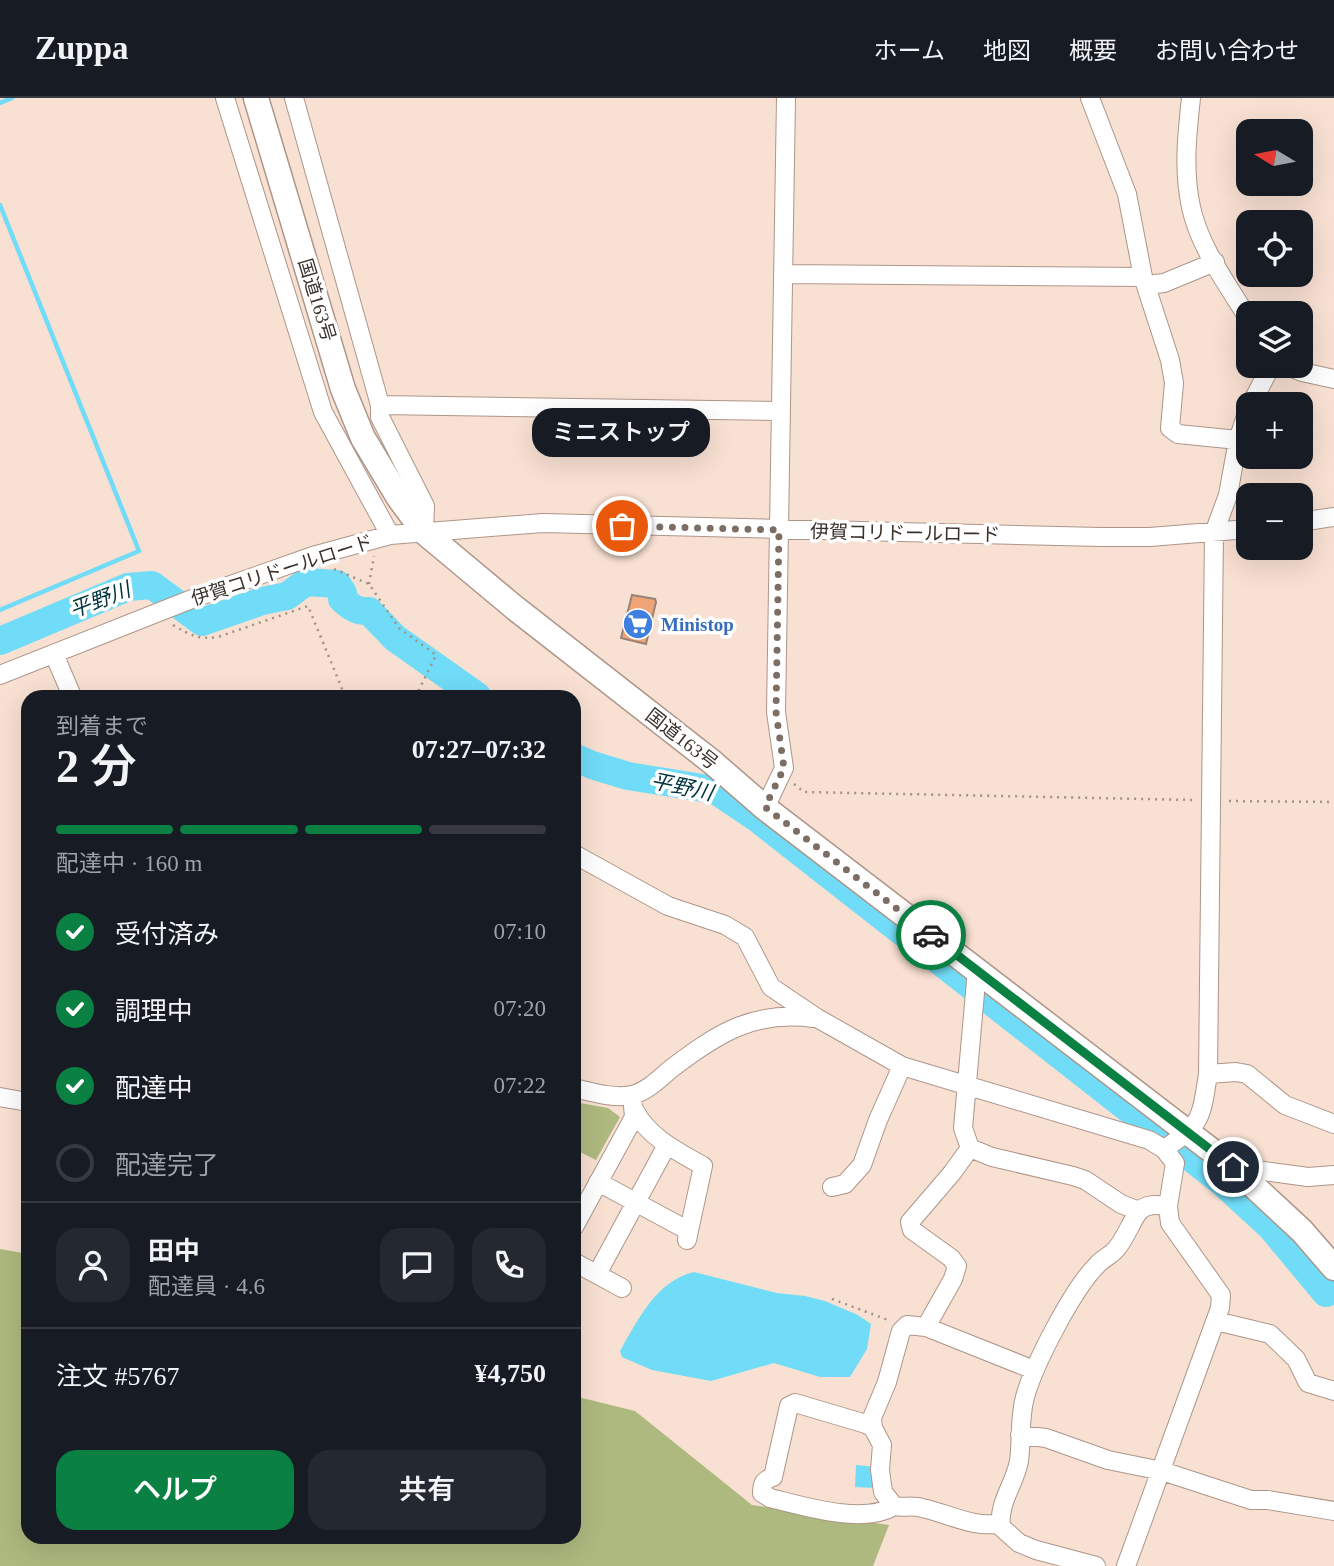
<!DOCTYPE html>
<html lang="ja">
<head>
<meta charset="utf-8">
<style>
	:root { --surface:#171b24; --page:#242831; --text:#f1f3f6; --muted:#9ea1a6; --line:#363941; --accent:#0b8043 }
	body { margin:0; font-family:"Times New Roman","Noto Sans JP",serif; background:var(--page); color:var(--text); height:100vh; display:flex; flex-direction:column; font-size:26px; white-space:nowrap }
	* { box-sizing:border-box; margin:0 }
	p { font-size:23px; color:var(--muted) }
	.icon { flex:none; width:38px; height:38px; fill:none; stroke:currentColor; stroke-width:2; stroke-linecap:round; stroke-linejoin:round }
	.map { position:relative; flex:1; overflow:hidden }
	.side { position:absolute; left:21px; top:592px; width:560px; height:854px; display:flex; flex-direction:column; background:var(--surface); border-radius:21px; box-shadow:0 7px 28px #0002 }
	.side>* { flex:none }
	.needle { width:46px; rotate:280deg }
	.fabs { position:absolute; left:1236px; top:21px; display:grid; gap:14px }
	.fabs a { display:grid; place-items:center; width:77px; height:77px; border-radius:14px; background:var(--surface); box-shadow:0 7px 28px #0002; font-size:35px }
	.pin { position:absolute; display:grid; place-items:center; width:60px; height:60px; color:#fff; margin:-30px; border:4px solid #fff; border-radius:50%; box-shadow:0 2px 7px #0007 }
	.courier { position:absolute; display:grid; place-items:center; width:70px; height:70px; margin:-35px; border:5px solid #0b8043; border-radius:50%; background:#fff; color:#222; box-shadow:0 2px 9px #0007 }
	.bubble { position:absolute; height:49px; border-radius:21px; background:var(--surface); box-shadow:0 7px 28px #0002; font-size:23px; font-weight:600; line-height:49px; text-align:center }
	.headline em { font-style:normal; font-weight:600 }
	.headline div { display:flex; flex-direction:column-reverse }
	.headline { display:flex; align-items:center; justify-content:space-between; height:119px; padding:0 35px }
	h1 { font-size:46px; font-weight:600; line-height:52px }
	.bar { display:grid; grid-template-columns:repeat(4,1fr); gap:10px 7px; align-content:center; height:84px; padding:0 35px }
	.bar i { height:9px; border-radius:5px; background:var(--line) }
	.bar .on { background:var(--accent) }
	.bar p { grid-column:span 4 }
	.line { display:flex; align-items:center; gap:18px; padding:0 35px; border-top:2px solid var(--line) }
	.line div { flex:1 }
	.round { display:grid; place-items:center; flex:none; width:74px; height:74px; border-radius:21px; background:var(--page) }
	ol { padding:0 35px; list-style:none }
	li { display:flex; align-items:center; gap:21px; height:77px }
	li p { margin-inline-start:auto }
	li .icon { padding:7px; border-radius:50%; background:var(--accent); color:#fff; stroke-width:4 }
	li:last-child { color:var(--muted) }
	li i { width:38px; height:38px; border:4px solid var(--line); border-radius:50% }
	.primary-button { display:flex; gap:14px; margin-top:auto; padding:14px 35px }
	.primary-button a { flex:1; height:80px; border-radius:21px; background:var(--accent); color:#fff; font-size:28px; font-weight:600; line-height:80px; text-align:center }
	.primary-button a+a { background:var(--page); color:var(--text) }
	header { display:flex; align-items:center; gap:42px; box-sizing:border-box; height:98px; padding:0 35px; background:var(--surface); border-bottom:2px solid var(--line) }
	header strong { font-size:33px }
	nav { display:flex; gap:38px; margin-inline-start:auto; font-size:24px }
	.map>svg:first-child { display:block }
	.green { fill:#adb97e }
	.water { fill:#70dcf7 }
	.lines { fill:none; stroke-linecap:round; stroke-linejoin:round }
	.stream { stroke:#70dcf7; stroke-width:4.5 }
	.river { stroke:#70dcf7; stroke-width:28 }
	.building { fill:#eea477; stroke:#998376; stroke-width:2 }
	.minor-casing { stroke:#ad9689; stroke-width:20 }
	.highway-casing { stroke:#ad9689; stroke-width:27 }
	.path { stroke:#a29186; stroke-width:2.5; stroke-dasharray:2 5; stroke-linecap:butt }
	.minor { stroke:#fff; stroke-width:18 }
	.highway { stroke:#fff; stroke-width:24 }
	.done { stroke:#7c6e65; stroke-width:7; stroke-dasharray:0 12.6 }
	.route { stroke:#0b8043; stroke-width:9 }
	.labels { text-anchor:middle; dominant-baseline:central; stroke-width:7; stroke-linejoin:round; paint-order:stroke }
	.street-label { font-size:19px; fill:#3a312b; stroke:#fff }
	.shop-label { font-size:19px; font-weight:bold; fill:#366cbe; stroke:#fff; text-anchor:start }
	.water-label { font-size:21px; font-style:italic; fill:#00343f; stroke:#fff }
</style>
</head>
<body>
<header>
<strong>Zuppa</strong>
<nav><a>ホーム</a><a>地図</a><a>概要</a><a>お問い合わせ</a></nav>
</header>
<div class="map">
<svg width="1334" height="1468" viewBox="0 0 1334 1468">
	<rect width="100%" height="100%" fill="#f8e0d2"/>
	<path class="green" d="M574 1004 608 1010 620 1019 596 1062 574 1051Z
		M0 1151 28 1156V1438H574V1298L635 1313 752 1407 889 1427 873 1468H0Z"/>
	<path class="water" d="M694 1174 777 1195 805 1198 825 1203 858 1217 871 1226 867 1251 850 1279H820L774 1265 711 1283 652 1272 622 1259 620 1253C638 1222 656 1183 694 1174Z
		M856 1367 876 1369 875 1390 855 1389Z"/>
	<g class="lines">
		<path class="stream" d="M0 5 12 0
			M0 107 139 453 0 512"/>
		<path class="river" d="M0 543 128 489 152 487 202 524 262 503 287 498 306 484 337 486 343 495 342 501C351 509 357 514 369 513L395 540 477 598
			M574 659 592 667 628 678 715 692 758 721 1222 1084 1271 1129 1326 1195"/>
	</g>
	<path class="building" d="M632 497 655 501 656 504 646 546 621 540Z"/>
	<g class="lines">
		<g class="minor-casing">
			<path id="minor" d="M225 0 323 314 390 437
				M294 0 380 307 781 313
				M1090 0 1127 96 1143 179 1170 262 1174 285 1170 330 1178 336 1238 342
				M1191 0C1187 37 1183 72 1191 109 1199 148 1227 186 1248 220
				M784 176 1143 179
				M1146 187 1164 185 1215 164
				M1287 268 1302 274 1334 281
				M1251 306 1271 268
				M380 307V319L425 408 424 434
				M1300 424 1334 419
				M54 556 72 598
				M0 577 197 499 313 458 390 437 543 425 1100 439H1150L1248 431
				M765 710 784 670 776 614 786 0
				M574 756 668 808 725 827 745 839 771 889 817 920 902 968 1149 1042 1164 1051 1175 1065 1168 1108 1170 1125 1221 1197 1220 1210 1126 1468
				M1208 976 1236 974 1247 976 1285 1007 1334 1026
				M574 990C592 994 614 1001 632 997 648 993 660 980 672 970 718 935 754 912 814 920
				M0 999 28 1004
				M635 1013C649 1040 679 1054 703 1068L687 1142
				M970 1050 992 1059 1073 1078 1085 1082 1121 1106 1139 1113
				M1164 1051C1202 1026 1201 1021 1208 976L1214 435 1228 397 1238 342 1248 312
				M1233 1069 1308 1079 1334 1077
				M598 1084 689 1133
				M832 1089 845 1086 862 1067 878 1022 902 968
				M574 1129 634 1019 633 1008
				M574 1164 622 1190
				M597 1176 667 1047
				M1216 1223 1270 1236 1296 1261 1308 1285 1334 1293
				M926 1229 953 1181 957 1168 951 1160 912 1132 910 1124 952 1075 970 1050 963 1030 977 872
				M873 1330 866 1326 795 1305 789 1308 773 1379C764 1382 762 1385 762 1395L770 1400C803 1408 864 1427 894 1408
				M1020 1337 1046 1340 1108 1362 1162 1373 1251 1402H1268L1334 1413
				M1000 1425C975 1431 947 1415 922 1410 913 1407 904 1410 894 1408L883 1394 880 1372 882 1347 873 1330 872 1320 887 1284 901 1233 907 1227 926 1229 1034 1272
				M1096 1468 1036 1452 1019 1445 1001 1429C998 1404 1015 1386 1019 1363 1022 1341 1019 1320 1025 1299 1034 1266 1073 1191 1097 1167 1103 1160 1112 1157 1117 1150 1126 1139 1131 1124 1139 1113 1148 1105 1157 1107 1168 1108"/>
		</g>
		<g class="highway-casing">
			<path id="highway" d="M256 0 343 291 363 340 399 400 424 434 515 510 712 664 765 710 1233 1069 1302 1133 1334 1170"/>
		</g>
		<path class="path" d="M334 471 369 486 399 530 436 557 416 598
			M369 486 374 458
			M173 527C189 537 200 542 218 539L308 508 345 598
			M794 686 804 694 1194 702
			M1229 703 1334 704
			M832 1201 888 1222"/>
		<use href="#minor" class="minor"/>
		<use href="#highway" class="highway"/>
	</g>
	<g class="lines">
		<path class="done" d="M622 428 779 432 776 614 784 670 765 709 931 837"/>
		<path class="route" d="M931 837 1233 1069"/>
	</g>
	<defs>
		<g id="supermarket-disc" transform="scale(1.575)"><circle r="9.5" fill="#3f7fe0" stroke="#fff"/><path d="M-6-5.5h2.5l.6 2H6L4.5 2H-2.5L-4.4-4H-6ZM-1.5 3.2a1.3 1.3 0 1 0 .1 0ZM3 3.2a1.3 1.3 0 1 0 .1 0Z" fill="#fff"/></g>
	</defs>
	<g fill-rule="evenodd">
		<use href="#supermarket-disc" x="638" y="526"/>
	</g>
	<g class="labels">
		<g class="street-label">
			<text transform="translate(317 202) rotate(73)">国道163号</text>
			<text transform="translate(905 435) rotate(1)">伊賀コリドールロード</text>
			<text transform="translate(282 472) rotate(-18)">伊賀コリドールロード</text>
			<text transform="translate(682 641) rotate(38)">国道163号</text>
		</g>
		<g class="shop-label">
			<text x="661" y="526">Ministop</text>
		</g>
		<g class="water-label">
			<text transform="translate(100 502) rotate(-21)">平野川</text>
			<text transform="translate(682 689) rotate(12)">平野川</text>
		</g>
	</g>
</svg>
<div class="fabs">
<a><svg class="needle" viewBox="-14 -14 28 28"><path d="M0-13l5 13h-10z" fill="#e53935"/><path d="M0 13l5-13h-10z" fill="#9ea1a6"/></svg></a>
<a><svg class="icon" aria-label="locate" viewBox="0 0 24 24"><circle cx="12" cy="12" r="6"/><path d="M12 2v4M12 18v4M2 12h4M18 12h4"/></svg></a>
<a><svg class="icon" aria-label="layers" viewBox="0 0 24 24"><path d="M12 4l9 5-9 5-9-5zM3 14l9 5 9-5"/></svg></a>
<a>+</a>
<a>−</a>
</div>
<div class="pin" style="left:622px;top:428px;background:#ea580c"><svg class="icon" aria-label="bag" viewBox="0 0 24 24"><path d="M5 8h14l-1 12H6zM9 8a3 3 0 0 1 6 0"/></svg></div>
<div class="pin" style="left:1233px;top:1069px;background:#1f2937"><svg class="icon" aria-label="home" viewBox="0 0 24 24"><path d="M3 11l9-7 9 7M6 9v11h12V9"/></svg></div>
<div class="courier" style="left:931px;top:837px"><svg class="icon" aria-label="car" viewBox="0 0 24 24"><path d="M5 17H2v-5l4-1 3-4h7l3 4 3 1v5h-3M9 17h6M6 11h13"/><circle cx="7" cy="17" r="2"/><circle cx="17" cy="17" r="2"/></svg></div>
<div class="bubble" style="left:532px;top:310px;width:178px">ミニストップ</div>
<section class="side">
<div class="headline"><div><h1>2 分</h1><p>到着まで</p></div><em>07:27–07:32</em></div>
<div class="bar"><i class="on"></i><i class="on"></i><i class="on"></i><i></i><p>配達中 · 160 m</p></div>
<ol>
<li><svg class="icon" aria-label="check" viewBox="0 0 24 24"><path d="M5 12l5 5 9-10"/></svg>受付済み<p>07:10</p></li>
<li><svg class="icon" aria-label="check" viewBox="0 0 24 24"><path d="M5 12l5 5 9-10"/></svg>調理中<p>07:20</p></li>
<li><svg class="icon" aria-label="check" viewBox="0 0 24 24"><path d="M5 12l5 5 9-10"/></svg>配達中<p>07:22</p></li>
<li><i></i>配達完了</li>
</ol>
<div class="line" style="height:126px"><a class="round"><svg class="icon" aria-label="person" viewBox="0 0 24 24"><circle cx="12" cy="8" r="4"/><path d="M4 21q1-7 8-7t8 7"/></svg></a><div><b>田中</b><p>配達員 · 4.6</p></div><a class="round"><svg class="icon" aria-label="chat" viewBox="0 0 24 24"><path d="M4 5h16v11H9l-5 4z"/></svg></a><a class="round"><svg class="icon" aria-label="phone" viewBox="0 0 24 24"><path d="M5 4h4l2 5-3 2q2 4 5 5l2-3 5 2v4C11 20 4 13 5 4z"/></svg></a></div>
<div class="line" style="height:91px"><div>注文 #5767</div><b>¥4,750</b></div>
<div class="primary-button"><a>ヘルプ</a><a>共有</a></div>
</section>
</div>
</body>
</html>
